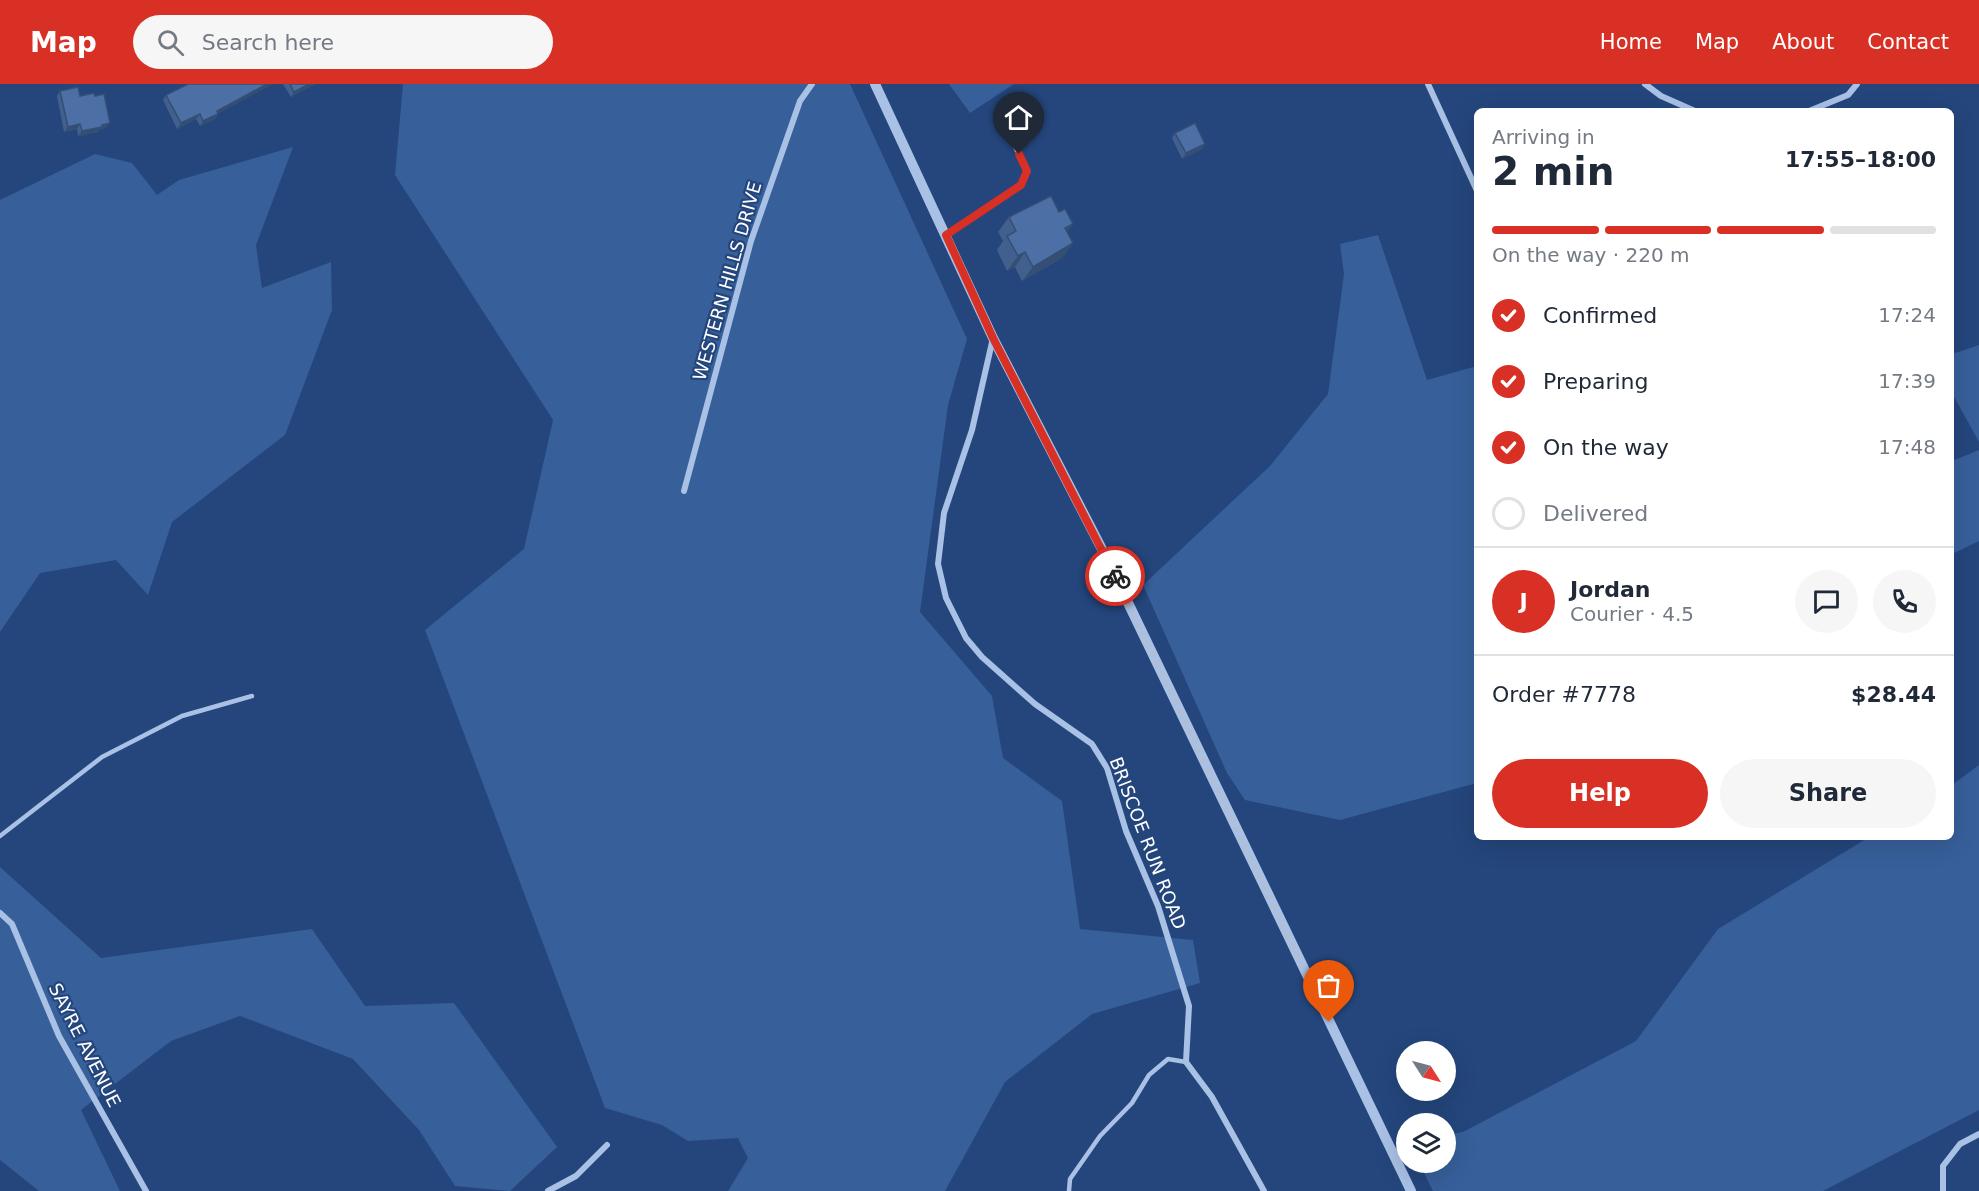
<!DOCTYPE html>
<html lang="en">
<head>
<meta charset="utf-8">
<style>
	:root { --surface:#fff; --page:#f6f6f7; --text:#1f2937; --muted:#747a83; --line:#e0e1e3; --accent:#d93025 }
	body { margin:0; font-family:"DejaVu Sans",sans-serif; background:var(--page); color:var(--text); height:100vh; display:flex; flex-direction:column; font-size:22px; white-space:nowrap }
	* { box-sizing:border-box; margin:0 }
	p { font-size:20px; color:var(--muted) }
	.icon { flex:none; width:33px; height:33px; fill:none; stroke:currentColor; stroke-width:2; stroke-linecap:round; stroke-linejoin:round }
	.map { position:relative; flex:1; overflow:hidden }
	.sheet { position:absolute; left:1474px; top:24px; width:480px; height:732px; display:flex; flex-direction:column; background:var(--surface); border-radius:9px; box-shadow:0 6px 24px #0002 }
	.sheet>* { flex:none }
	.needle { width:39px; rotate:126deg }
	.tools { position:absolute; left:1396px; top:957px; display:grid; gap:12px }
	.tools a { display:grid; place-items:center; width:60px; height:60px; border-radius:50%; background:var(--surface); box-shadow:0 6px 24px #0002; font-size:30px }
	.pin { position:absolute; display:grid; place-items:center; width:51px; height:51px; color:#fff; margin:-62px -26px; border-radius:50% 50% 50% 0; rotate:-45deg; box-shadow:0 0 6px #0007 }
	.pin .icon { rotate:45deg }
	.courier { position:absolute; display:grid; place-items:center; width:60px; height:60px; margin:-30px; border:4px solid #d93025; border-radius:50%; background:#fff; color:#222; box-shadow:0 2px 8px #0007 }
	.summary em { font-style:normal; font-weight:700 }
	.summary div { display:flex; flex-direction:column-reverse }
	.summary { display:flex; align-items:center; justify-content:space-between; height:102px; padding:0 18px }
	h1 { font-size:39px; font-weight:700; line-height:45px }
	.bar { display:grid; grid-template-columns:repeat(4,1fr); gap:9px 6px; align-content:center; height:72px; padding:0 18px }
	.bar i { height:8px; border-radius:4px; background:var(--line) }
	.bar .on { background:var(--accent) }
	.bar p { grid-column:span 4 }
	.line { display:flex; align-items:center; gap:15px; padding:0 18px; border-top:2px solid var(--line) }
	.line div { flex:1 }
	.round { display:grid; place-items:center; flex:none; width:63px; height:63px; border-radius:32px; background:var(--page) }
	ol { padding:0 18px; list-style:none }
	li { display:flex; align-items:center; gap:18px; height:66px }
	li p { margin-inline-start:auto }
	li .icon { padding:6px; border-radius:50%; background:var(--accent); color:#fff; stroke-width:4 }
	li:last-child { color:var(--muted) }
	li i { width:33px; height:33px; border:3px solid var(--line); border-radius:50% }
	.cta { display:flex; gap:12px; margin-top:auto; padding:12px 18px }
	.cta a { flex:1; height:69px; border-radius:36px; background:var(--accent); color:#fff; font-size:24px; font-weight:700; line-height:69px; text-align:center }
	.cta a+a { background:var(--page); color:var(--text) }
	header { display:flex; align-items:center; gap:36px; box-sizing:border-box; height:84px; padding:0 30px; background:var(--accent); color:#fff }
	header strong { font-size:28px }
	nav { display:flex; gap:33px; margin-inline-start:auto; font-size:21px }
	.search { width:420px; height:54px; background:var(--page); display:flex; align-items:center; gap:15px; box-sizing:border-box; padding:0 21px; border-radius:33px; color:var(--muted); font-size:22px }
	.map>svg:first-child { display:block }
	.green { fill:#375f9a }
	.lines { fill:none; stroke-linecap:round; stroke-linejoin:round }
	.service { stroke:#a8c1e5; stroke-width:4.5 }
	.minor { stroke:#a8c1e5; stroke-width:6 }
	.tertiary { stroke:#a8c1e5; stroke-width:10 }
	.wall { fill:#41608e }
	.shaded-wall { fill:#354e74 }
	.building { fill:#4c70a5; stroke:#354e74; stroke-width:1.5 }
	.done { stroke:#b2bed1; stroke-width:6; stroke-dasharray:0 10.8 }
	.route { stroke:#d93025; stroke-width:8 }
	.labels { text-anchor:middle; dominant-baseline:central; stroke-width:4.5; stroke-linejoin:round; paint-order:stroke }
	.street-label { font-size:18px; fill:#fff; stroke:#24467c }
</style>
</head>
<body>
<header>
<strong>Map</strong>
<div class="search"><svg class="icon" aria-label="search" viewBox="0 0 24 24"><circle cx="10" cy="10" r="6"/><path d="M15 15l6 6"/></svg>Search here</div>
<nav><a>Home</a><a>Map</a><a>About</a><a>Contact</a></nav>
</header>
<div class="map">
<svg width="1979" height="1107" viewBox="0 0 1979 1107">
	<rect width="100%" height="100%" fill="#24467c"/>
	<path class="green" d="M403 0H850L967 255 948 321 920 528 992 612 1003 674 1062 717 1080 845 1193 856 1200 899 1092 930 1005 998 945 1107H728L748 1074 738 1054 688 1057 662 1041 605 1024 425 546 524 465 553 336 395 91Z
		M949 0H1014L970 29Z
		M293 63 256 161 262 204 331 178 332 226 285 351 172 438 148 511 116 476 40 489 0 548V116L95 70 132 79 157 111 179 96Z
		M1378 151 1427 296 1477 282V699L1340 736 1245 716 1227 689 1143 501 1270 382 1328 310 1344 190 1340 160Z
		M1979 261V358L1952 309V270Z
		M1979 366V457L1952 470V377Z
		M1979 681V1026L1823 1107H1433L1419 1079 1446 1078V1051L1463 1048 1636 957 1718 845 1869 753H1952V701Z
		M0 783 101 874 312 845 365 922 454 919 557 1063 510 1107 455 1102 419 1046 353 975 240 932 171 957 81 1026 120 1107H39L0 1076Z"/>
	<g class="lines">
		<path class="service" d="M0 752 102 673 182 632 252 612
			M1069 1107 1070 1095 1100 1052 1132 1019 1149 991 1168 975 1186 978"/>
		<path class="minor" d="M1428 0 1478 109
			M1645 0 1661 12 1695 27
			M1809 27 1848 11 1857 0
			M946 151 1021 101 1027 87 1003 35
			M993 254 972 346 944 429 938 480 946 514 966 554 982 573 1035 620 1092 660 1107 684 1126 747 1158 822 1189 922 1186 978 1212 1013 1264 1107
			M684 407 751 157 800 17 812 0
			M0 829 12 840 59 952 146 1107
			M548 1107 576 1092 607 1061
			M1943 1107V1082L1960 1060 1979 1050"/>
		<path class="tertiary" d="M875 0 993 254 1106 473 1411 1107"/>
	</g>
	<path class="wall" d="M283 0H315L291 13Z
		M60 7 80 12 106 44 100 45 98 48 78 52 77 45 64 48 57 12Z
		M166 11 218 30 215 35 200 42 196 35 177 45 163 16Z
		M1175 49 1205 60 1202 65 1182 75 1172 54Z
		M1009 133 1073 140 1067 148 1073 159 1062 174 1022 197 1015 183 1007 187 997 166 1003 157 998 148Z"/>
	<path class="shaded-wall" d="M267 0H273L218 30 215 35 200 42 203 37 217 27Z
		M309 0H315L291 13 294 8Z
		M200 30 196 35 177 45 181 39Z
		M110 39 106 44 100 45 98 48 78 52 82 47Z
		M80 40 77 45 64 48 68 43Z
		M1205 60 1202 65 1182 75 1186 69Z
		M1073 140 1063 154 1065 144Z
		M1073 159 1062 174 1022 197 1033 183Z
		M1025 168 1015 183 1007 187 1018 172Z"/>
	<path class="building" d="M188 0H267L217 27 218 30 203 37 200 30 181 39 166 11Z
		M290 0H309L294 8Z
		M78 3 80 12 94 9 95 12 104 10 110 39 102 41V43L82 47 80 40 68 43 60 7Z
		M1195 39 1205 60 1186 69 1175 49Z
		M1051 112 1059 128 1065 125 1073 140 1065 144 1073 159 1033 183 1025 168 1018 172 1007 152 1016 147 1009 133Z"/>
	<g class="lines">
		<path class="done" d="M1115 492 1329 938"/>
		<path class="route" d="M1019 70 1027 87 1021 101 946 151 993 254 1115 492"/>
	</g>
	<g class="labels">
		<g class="street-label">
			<text transform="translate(727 197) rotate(-74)">WESTERN HILLS DRIVE</text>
			<text transform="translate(1148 759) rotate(69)">BRISCOE RUN ROAD</text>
			<text transform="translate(85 961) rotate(63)">SAYRE AVENUE</text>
		</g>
	</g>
</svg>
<div class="tools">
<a><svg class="needle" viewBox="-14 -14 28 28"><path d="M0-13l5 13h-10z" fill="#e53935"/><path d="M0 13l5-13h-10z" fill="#747a83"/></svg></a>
<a><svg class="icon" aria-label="layers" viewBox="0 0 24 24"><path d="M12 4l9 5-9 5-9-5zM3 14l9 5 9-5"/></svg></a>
</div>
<div class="pin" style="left:1329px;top:938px;background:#ea580c"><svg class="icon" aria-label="bag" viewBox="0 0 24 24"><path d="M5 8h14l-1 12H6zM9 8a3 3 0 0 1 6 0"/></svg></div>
<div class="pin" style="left:1019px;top:70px;background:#1f2937"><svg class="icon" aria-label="home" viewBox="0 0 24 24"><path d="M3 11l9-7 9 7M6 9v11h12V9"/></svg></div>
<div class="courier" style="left:1115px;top:492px"><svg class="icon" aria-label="bike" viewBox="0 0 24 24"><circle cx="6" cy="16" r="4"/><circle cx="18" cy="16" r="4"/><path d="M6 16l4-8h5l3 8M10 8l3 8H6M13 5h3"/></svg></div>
<section class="sheet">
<div class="summary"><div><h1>2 min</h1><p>Arriving in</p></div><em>17:55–18:00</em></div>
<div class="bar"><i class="on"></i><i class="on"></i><i class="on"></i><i></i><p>On the way · 220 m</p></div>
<ol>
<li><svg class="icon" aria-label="check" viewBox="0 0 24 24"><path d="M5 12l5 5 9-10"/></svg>Confirmed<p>17:24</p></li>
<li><svg class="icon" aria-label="check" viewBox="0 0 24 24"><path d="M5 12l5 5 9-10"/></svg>Preparing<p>17:39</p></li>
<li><svg class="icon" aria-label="check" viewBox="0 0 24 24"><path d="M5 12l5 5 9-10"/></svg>On the way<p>17:48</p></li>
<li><i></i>Delivered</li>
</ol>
<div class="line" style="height:108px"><b class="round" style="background:var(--accent);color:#fff">J</b><div><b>Jordan</b><p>Courier · 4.5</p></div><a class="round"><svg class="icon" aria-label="chat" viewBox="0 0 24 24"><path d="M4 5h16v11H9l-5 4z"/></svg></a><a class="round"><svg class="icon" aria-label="phone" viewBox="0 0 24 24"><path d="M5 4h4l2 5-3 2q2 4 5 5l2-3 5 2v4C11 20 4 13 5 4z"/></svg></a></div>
<div class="line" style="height:78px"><div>Order #7778</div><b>$28.44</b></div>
<div class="cta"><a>Help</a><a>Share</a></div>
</section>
</div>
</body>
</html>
